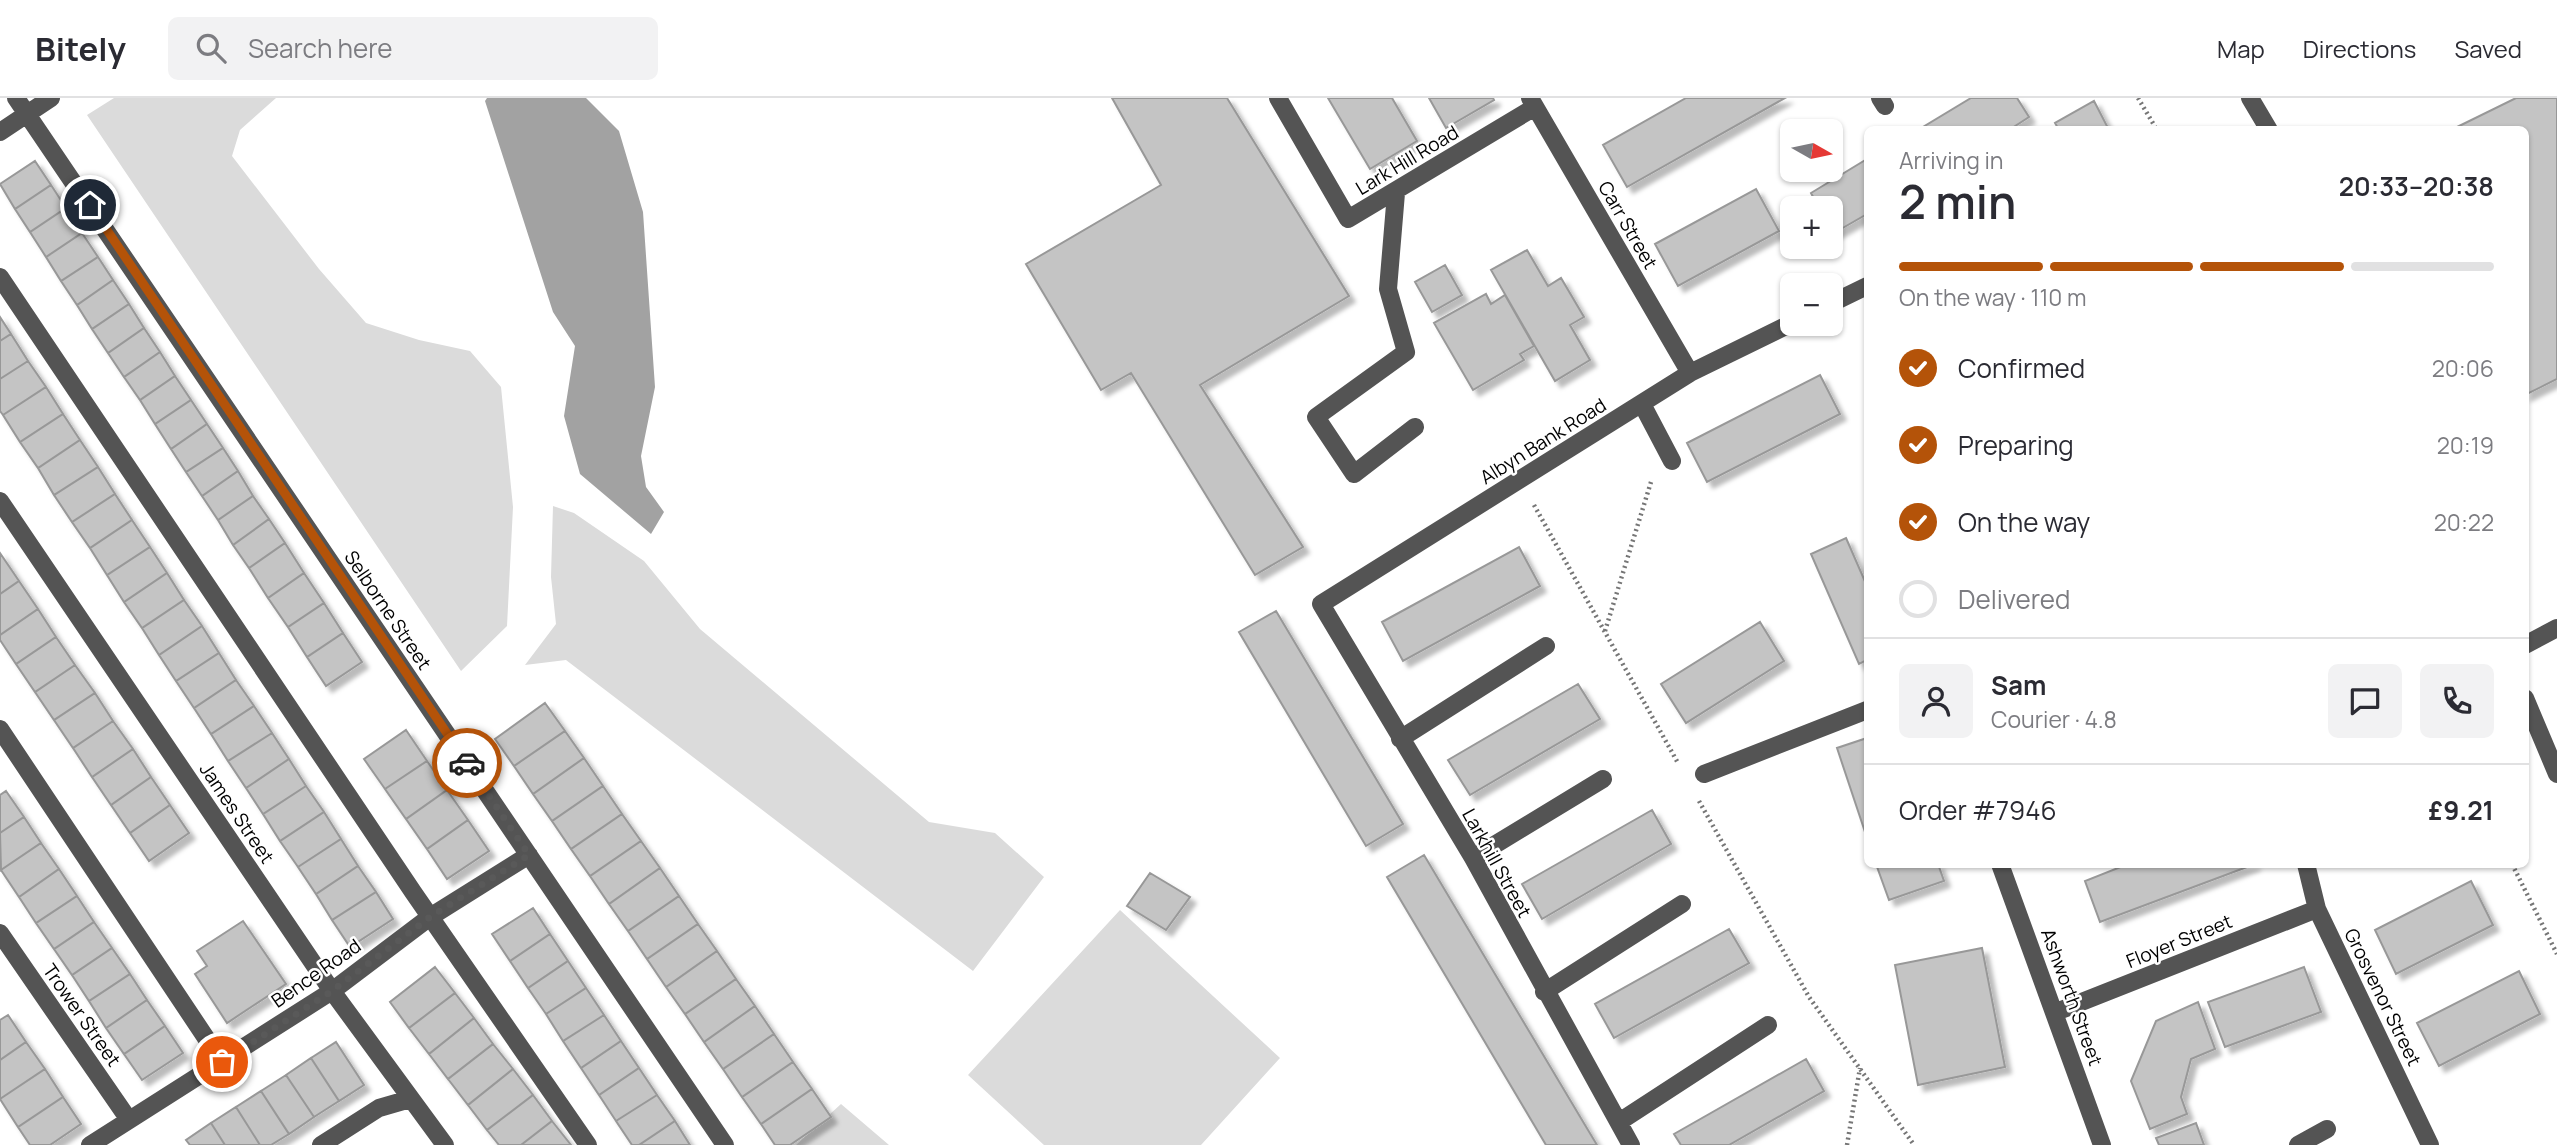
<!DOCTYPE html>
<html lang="en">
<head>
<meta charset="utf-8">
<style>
	:root { --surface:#fff; --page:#f2f2f3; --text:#2b2b33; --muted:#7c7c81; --line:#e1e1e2; --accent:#b45309 }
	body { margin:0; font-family:Manrope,sans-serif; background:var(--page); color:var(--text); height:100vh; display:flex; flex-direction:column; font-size:26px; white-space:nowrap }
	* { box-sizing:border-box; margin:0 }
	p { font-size:23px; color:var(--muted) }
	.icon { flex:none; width:38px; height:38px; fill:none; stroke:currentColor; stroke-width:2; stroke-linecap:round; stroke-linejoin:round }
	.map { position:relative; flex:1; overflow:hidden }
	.details { position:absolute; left:1864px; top:28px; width:665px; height:742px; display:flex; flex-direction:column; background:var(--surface); border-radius:10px; box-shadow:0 2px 5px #0004 }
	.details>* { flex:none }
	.needle { width:46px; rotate:99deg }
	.buttons { position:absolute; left:1780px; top:21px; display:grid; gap:14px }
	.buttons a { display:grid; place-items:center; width:63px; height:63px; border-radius:10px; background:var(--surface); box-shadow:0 2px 5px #0004; font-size:35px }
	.pin { position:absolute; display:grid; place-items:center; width:60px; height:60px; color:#fff; margin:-30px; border:4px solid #fff; border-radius:50%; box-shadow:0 2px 7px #0007 }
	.courier { position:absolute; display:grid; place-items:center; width:70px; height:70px; margin:-35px; border:5px solid #b45309; border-radius:50%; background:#fff; color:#222; box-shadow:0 2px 9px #0007 }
	.head em { font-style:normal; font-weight:600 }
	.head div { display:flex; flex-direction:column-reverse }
	.head { display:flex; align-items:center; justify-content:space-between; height:119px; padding:0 35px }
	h1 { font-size:46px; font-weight:600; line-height:52px }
	.bar { display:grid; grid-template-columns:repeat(4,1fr); gap:10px 7px; align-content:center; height:84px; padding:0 35px }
	.bar i { height:9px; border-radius:5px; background:var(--line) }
	.bar .active { background:var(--accent) }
	.bar p { grid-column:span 4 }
	.line { display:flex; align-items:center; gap:18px; padding:0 35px; border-top:2px solid var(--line) }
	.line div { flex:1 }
	.round { display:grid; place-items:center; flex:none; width:74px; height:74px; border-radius:10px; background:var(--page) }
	ol { padding:0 35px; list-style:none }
	li { display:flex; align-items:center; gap:21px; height:77px }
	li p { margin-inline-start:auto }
	li .icon { padding:7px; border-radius:50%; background:var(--accent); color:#fff; stroke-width:4 }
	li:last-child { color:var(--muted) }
	li i { width:38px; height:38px; border:4px solid var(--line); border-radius:50% }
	header { display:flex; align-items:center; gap:42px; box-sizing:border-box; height:98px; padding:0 35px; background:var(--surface); border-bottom:2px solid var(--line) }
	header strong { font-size:33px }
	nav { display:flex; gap:38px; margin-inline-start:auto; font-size:24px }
	.search { width:490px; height:63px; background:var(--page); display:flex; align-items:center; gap:18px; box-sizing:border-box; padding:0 24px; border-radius:10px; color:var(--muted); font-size:26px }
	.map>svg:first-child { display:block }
	.green { fill:#dbdbdb }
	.water { fill:#a2a2a2 }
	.building { fill:#c4c4c4; stroke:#989898; stroke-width:2; filter:url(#shadow) }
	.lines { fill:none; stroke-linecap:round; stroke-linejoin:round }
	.path { stroke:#767676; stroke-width:4.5; stroke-dasharray:2 3.5; stroke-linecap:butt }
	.minor { stroke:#545454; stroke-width:18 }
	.done { stroke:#595959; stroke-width:7; stroke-dasharray:0 12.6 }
	.route { stroke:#b45309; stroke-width:9 }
	.labels { text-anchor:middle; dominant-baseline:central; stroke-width:5; stroke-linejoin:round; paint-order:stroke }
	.street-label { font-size:19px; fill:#000; stroke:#fff }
</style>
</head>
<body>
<header>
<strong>Bitely</strong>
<div class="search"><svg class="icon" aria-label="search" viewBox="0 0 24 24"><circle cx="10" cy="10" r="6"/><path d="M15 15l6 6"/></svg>Search here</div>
<nav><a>Map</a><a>Directions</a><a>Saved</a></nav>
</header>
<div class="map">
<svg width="2557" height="1047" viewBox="0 0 2557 1047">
	<defs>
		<filter id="shadow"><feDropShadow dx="6" dy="6" stdDeviation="2" flood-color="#0004"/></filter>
	</defs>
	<rect width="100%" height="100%" fill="#fff"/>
	<path class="green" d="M114 0H276L240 32 232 58 319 171 366 225 419 242 470 253 501 289 513 409 507 528 461 573 87 17Z
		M553 408 574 415 644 463 700 531 929 724 995 735 1044 779 973 873 566 562 525 567 556 526 551 479Z
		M1120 812 1280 960 1201 1047H1044L968 977Z
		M841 1006 889 1047H796Z"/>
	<path class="water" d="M487 0H586L619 33 643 114 655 289 641 358 646 389 664 414 651 436 580 376 564 318 575 248 553 214 485 3Z"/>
	<path class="building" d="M1112 0H1227L1349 198 1200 287 1303 449 1255 477 1131 275 1101 292 1026 166 1161 87Z
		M1328 0H1392L1417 43 1370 71Z
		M1429 0H1493L1494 2 1446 30Z
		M1686 0H1785L1627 89 1603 47Z
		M1971 0H2017L2029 19 2009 32H1918Z
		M2516 0H2557V281L2525 297V32H2451Z
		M2094 3 2109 32H2059L2055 25Z
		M1867 61V116L1834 135 1830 129V110H1819L1811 95Z
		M35 63 51 87 15 111 0 86Z
		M51 87 66 110 30 134 15 111Z
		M1756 91 1779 133 1678 188 1655 146Z
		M66 110 82 135 46 159 30 134Z
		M82 135 98 159 61 183 46 159Z
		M1527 152 1548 188 1561 180 1584 219 1570 227 1590 262 1555 283 1491 172Z
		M98 159 113 182 77 207 61 183Z
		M1445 167 1462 197 1432 214 1415 184Z
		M113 182 129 206 92 231 77 207Z
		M1486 196 1491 206 1505 197 1534 248 1520 256 1524 262 1473 292 1434 225Z
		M129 206 144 230 108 255 92 231Z
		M0 219 11 236 0 243Z
		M144 230 160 254 124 279 108 255Z
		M11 236 28 263 0 281V243Z
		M160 254 175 278 140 302 124 279Z
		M28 263 46 289 3 317 0 313V281Z
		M1820 277 1840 316 1707 384 1687 345Z
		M175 278 191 302 155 326 140 302Z
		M46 289 63 316 20 344 3 317Z
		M191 302 207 326 171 351 155 326Z
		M63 316 80 342 38 370 20 344Z
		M207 326 223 350 186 374 171 351Z
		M80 342 98 369 54 397 38 370Z
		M223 350 238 373 202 398 186 374Z
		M98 369 115 396 72 424 54 397Z
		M238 373 253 398 218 422 202 398Z
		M115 396 132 422 90 450 72 424Z
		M253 398 269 421 233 447 218 422Z
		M269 421 285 445 249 470 233 447Z
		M132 422 150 449 107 477 90 450Z
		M1846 440 1867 488V562L1859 566 1811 456Z
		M285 445 304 475 268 500 249 470Z
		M150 449 167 475 124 504 107 477Z
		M1519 449 1540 488 1403 563 1382 524Z
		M0 455 19 483 0 496Z
		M167 475 184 502 142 530 124 504Z
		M304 475 324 505 288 529 268 500Z
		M19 483 38 511 0 537V496Z
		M184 502 202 528 159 557 142 530Z
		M324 505 343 535 307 559 288 529Z
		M38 511 56 539 16 566 0 542V537Z
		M1276 513 1403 726 1366 748 1239 534Z
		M1760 524 1784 563 1686 625 1661 586Z
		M202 528 219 555 176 583 159 557Z
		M343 535 362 564 326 588 307 559Z
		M56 539 75 567 35 594 16 566Z
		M219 555 236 582 194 610 176 583Z
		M75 567 95 595 54 622 35 594Z
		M236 582 254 608 211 636 194 610Z
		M1578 586 1600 621 1470 697 1448 662Z
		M95 595 113 623 73 650 54 622Z
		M545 605 565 633 514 668 495 641Z
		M254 608 272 635 228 663 211 636Z
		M113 623 133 651 92 679 73 650Z
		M406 632 427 663 385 691 364 661Z
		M565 633 584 660 533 696 514 668Z
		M272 635 289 661 246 690 228 663Z
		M1867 640V740L1837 650Z
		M133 651 151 679 111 707 92 679Z
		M584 660 603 688 552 723 533 696Z
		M289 661 306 688 263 716 246 690Z
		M427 663 447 692 406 721 385 691Z
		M151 679 170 707 130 735 111 707Z
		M306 688 324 714 280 743 263 716Z
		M603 688 622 716 571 751 552 723Z
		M447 692 468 722 427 751 406 721Z
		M6 693 24 719 0 735V697Z
		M170 707 189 735 149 763 130 735Z
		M1652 712 1671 746 1542 821 1522 786Z
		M324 714 341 741 298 769 280 743Z
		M622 716 641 743 590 778 571 751Z
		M24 719 41 745 1 772 0 735Z
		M468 722 489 753 447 781 427 751Z
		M341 741 358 768 316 796 298 769Z
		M641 743 660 770 609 806 590 778Z
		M41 745 59 771 19 799 1 772Z
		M1424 757 1585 1027 1597 1047H1546L1387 779Z
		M1876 766H1938L1944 783 1889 802Z
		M2128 766H2255L2100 824 2085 783Z
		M358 768 376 794 332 822 316 796Z
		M660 770 679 798 628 833 609 806Z
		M59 771 77 798 36 825 19 799Z
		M1150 775 1190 799 1166 832 1127 808Z
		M2471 783 2493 827 2396 876 2375 832Z
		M376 794 393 821 350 849 332 822Z
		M77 798 94 824 54 851 36 825Z
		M679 798 698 826 647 861 628 833Z
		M533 810 550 836 510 863 492 836Z
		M243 823 286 886 227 925 195 876 207 868 197 853Z
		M94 824 112 850 72 877 54 851Z
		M698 826 717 853 666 889 647 861Z
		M1729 831 1749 865 1614 940 1595 906Z
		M550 836 568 863 528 890 510 863Z
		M112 850 130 876 89 903 72 877Z
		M1982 850 2005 969 1918 987 1895 867Z
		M717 853 736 881 685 916 666 889Z
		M568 863 586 890 546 916 528 890Z
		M435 869 455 895 409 930 390 904Z
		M2304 869 2321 914 2225 949 2208 904Z
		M2519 873 2540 916 2439 968 2417 925Z
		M130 876 147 902 106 930 89 903Z
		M736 881 755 908 704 944 685 916Z
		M586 890 604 917 563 943 546 916Z
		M455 895 474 920 429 956 409 930Z
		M147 902 165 928 124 956 106 930Z
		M2198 904 2215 951 2191 961 2181 999 2187 1016 2150 1031 2131 983 2156 923Z
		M755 908 774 936 723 971 704 944Z
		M8 917 26 944 0 962V922Z
		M604 917 621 943 581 970 563 943Z
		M474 920 493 946 448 981 429 956Z
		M165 928 183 955 142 982 124 956Z
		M774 936 793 964 742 999 723 971Z
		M621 943 639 970 599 997 581 970Z
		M26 944 45 971 0 1001V962Z
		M336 944 364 987 339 1003 311 960Z
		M493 946 513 971 468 1007 448 981Z
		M311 960 339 1003 314 1019 286 977Z
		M1806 961 1824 993 1729 1047H1681L1674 1036Z
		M793 964 812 991 761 1026 742 999Z
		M639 970 657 997 616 1023 599 997Z
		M45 971 63 999 18 1029 0 1001Z
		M513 971 533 997 487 1032 468 1007Z
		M286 977 314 1019 289 1036 261 993Z
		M812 991 831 1019 790 1047H775L761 1026Z
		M261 993 289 1036 271 1047H260L236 1009Z
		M533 997 552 1023 521 1047H499L487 1032Z
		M657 997 675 1023 639 1047H632L616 1023Z
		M63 999 81 1026 50 1047H30L18 1029Z
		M236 1009 260 1047H225L211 1025Z
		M552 1023 571 1047H521Z
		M675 1023 690 1047H639Z
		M211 1025 225 1047H190L186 1042Z
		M2196 1025 2204 1047H2159L2156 1040Z"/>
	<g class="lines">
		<path class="path" d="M2138 0 2157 32
			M1534 407 1678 665
			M1605 533 1651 384
			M1699 703 1809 899 1914 1047
			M2512 766 2557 856
			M1847 1047 1860 970"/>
		<path class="minor" d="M16 0 725 1047
			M1278 0 1348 121 1535 9
			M1530 0 1690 275
			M1880 0 1885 8
			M2250 0 2269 32
			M0 34 51 0
			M1396 95 1388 191 1406 254 1316 319 1354 376 1415 329
			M0 179 413 794 588 1047
			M1830 206 1867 188
			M1642 306 1672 363
			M0 403 332 893 445 1047
			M2525 547 2557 530
			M2525 600 2557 676
			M0 631 222 964
			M1400 641 1546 548
			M1704 676 1867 612
			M1473 760 1603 681
			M2000 766 2102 1047
			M2306 766 2317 811 2430 1047
			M0 835 129 1022
			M1544 894 1682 806
			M2056 914 2317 811
			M1619 1024 1768 927
			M90 1047 332 893 430 819 529 757
			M321 1047 379 1010 410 1001
			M1631 1047 1473 760 1321 506 1690 275 1792 225
			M2298 1047 2327 1031"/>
	</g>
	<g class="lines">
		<path class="done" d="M222 964 332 893 430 819 529 757 467 665"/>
		<path class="route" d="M90 107 467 665"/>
	</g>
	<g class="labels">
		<g class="street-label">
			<text transform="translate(1407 62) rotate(-31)">Lark Hill Road</text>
			<text transform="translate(1628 127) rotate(60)">Carr Street</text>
			<text transform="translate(1543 343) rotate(-32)">Albyn Bank Road</text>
			<text transform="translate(388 512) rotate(56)">Selborne Street</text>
			<text transform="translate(237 715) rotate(56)">James Street</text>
			<text transform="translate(1497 765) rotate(61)">Larkhill Street</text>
			<text transform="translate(2179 843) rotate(-22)">Floyer Street</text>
			<text transform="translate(316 875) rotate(-35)">Bence Road</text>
			<text transform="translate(2072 899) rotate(70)">Ashworth Street</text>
			<text transform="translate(2383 899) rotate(64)">Grosvenor Street</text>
			<text transform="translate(82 917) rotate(55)">Trower Street</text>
		</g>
	</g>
</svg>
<div class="buttons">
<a><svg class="needle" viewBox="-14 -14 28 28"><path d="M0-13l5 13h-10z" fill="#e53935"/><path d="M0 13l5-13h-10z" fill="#7c7c81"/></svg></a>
<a>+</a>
<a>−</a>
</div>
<div class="pin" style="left:222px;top:964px;background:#ea580c"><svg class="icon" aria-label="bag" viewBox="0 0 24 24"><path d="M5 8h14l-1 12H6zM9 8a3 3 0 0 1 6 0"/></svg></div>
<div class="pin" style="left:90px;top:107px;background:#1f2937"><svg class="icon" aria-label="home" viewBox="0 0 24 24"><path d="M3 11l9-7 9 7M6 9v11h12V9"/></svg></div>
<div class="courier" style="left:467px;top:665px"><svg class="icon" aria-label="car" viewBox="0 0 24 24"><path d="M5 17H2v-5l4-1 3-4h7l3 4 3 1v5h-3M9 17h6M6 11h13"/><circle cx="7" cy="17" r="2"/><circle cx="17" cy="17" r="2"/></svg></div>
<section class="details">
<div class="head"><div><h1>2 min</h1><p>Arriving in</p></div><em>20:33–20:38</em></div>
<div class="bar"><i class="active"></i><i class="active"></i><i class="active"></i><i></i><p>On the way · 110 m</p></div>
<ol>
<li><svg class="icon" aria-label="check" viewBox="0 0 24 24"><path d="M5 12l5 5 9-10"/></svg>Confirmed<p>20:06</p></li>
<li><svg class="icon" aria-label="check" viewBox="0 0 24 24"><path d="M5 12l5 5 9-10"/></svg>Preparing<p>20:19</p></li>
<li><svg class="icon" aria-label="check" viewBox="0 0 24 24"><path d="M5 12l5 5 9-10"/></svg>On the way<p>20:22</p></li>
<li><i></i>Delivered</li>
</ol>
<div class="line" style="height:126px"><a class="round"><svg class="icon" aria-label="person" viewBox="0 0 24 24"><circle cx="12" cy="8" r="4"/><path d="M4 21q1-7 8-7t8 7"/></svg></a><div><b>Sam</b><p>Courier · 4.8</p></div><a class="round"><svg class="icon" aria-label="chat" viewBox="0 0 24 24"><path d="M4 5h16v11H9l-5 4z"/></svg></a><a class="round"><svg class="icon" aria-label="phone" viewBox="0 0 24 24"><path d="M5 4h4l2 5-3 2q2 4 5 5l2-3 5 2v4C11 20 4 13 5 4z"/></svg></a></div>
<div class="line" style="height:91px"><div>Order #7946</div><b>£9.21</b></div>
</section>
</div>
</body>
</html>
